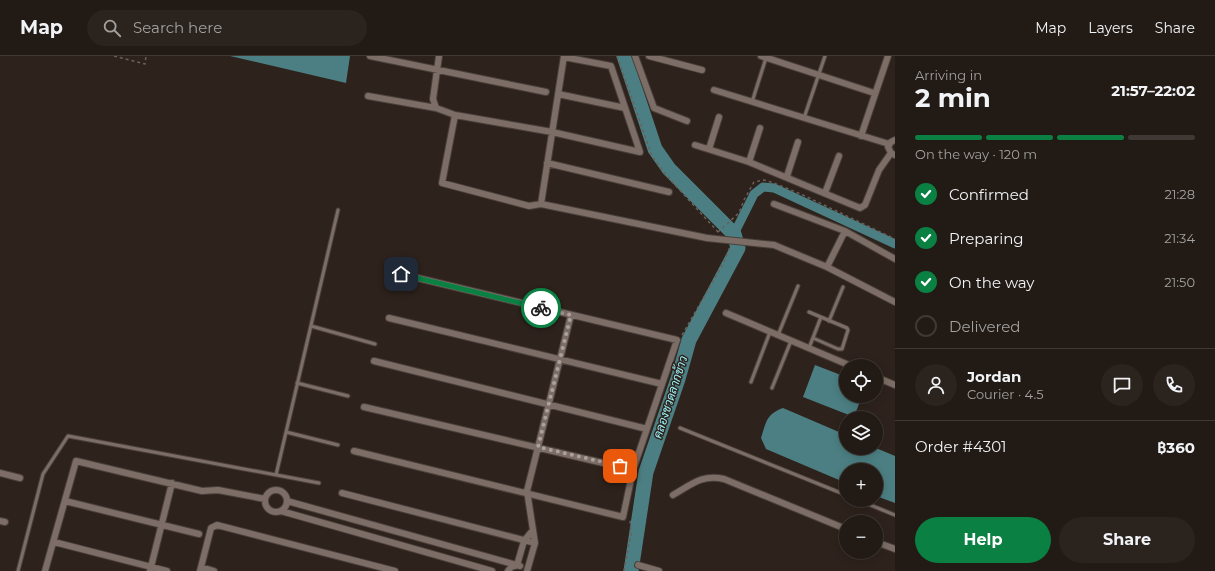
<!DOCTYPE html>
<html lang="en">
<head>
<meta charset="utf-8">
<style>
	:root { --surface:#221a15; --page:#2a231e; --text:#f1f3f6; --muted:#a2a1a0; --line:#3f3834; --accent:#0b8043 }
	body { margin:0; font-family:Montserrat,Sarabun,sans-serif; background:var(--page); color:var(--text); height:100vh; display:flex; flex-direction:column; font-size:15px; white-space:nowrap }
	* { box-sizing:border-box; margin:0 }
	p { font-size:13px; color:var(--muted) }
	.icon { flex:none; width:22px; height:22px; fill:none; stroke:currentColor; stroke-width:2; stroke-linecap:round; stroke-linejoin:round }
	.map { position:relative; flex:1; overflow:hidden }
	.side { display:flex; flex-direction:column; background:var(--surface); width:320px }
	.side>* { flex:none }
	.tools { position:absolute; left:839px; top:303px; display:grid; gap:8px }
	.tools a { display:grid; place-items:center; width:44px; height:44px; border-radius:50%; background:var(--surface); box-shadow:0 2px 10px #0003,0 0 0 1px var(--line); font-size:20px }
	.pin { position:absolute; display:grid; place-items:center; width:34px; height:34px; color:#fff; margin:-17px; border-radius:8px; box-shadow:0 2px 6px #0006 }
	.courier { position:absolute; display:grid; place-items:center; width:40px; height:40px; margin:-20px; border:3px solid #0b8043; border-radius:50%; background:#fff; color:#222; box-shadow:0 1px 5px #0007 }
	.overview em { font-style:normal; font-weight:700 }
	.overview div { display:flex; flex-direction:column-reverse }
	.overview { display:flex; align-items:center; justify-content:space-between; height:68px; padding:0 20px }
	h1 { font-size:26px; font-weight:700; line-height:30px }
	.bar { display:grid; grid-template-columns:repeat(4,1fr); gap:6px 4px; align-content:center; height:48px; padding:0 20px }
	.bar i { height:5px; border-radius:3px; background:var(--line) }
	.bar .on { background:var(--accent) }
	.bar p { grid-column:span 4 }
	.line { display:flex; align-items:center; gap:10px; padding:0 20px; border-top:1px solid var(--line) }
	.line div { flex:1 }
	.round { display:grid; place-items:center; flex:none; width:42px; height:42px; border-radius:21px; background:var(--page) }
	ol { padding:0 20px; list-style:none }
	li { display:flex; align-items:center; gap:12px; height:44px }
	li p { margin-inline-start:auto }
	li .icon { padding:4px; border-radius:50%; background:var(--accent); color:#fff; stroke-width:4 }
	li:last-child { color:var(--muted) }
	li i { width:22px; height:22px; border:2px solid var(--line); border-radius:50% }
	.primary-button { display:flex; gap:8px; margin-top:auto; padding:8px 20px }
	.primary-button a { flex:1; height:46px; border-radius:24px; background:var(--accent); color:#fff; font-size:16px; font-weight:700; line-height:46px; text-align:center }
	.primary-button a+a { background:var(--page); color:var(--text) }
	header { display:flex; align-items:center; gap:24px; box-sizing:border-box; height:56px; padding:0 20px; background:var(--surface); border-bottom:1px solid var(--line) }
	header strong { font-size:19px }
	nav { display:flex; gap:22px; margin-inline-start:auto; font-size:14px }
	.search { width:280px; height:36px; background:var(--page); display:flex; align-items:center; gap:10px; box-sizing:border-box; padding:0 14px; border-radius:22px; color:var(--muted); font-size:15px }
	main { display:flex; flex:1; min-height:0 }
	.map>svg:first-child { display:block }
	.water { fill:#4c7f83 }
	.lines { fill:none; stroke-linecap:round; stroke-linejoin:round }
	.canal { stroke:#4c7f83; stroke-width:9 }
	.river { stroke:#4c7f83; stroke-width:15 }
	.lane-casing { stroke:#4a403b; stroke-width:5 }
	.street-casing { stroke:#4a403b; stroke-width:8 }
	.path { stroke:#6b605b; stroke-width:1.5; stroke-dasharray:3 3; stroke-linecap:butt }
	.lane { stroke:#7c6d66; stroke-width:3 }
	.street { stroke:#7c6d66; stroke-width:6 }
	.street-bridge-casing { stroke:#4a403b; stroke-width:8; stroke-linecap:butt }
	.street-bridge { stroke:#7c6d66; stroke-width:6 }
	.done { stroke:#aca29d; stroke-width:4; stroke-dasharray:0 7.2 }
	.route { stroke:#0b8043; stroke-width:5 }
	.labels { text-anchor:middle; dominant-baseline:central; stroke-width:3; stroke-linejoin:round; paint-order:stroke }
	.water-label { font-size:12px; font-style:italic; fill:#9af3fa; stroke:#2e221c }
</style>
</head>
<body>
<header>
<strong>Map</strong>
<div class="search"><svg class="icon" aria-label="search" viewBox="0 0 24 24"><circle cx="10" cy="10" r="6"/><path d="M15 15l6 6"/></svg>Search here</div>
<nav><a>Map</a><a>Layers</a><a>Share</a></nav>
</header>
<main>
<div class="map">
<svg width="895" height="515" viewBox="0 0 895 515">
	<rect width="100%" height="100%" fill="#2e221c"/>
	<path class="water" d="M230 0H350L346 27Z
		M815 309 846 321V340H862L854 361 803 341Z
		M783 352 846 379V392H876L895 400V447L876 440V414H846V427L766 393 761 382C766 367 766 358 783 352Z"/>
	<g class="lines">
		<path class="canal" d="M734 178 754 138 763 131 774 132 895 188"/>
		<path class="river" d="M624 0 655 93 669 113 734 178 738 192 689 284 678 323 646 416 631 515"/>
		<g class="lane-casing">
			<path id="lane" d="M752 46 766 2
				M804 62 825 0
				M809 256 847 272 848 274 842 293H838L813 282
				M829 265 843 231
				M311 270 375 288
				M778 279 798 230
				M809 292 821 261
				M751 326 770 276
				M297 327 348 340
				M772 332 791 285
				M680 372 846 439
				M286 376 338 389
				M276 419 338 154
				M858 444 895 459
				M18 515 43 418 68 380 319 427"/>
		</g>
		<g class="street-casing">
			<path id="street" d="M370 0 546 36
				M439 0 433 43 436 52 455 59 442 127 529 150 541 148
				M564 0 541 148 707 182
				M635 0 654 52 687 65
				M649 0 702 14
				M761 0 874 37
				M714 34 889 88
				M558 38 625 52
				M368 40 436 52
				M455 59 552 76 640 96 611 10 564 1
				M861 80 888 0
				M895 84 891 86 888 91 891 97 895 99
				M695 89 749 106 860 152 865 149 879 114 891 97
				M709 93 719 61
				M749 106 760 72
				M547 107 669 136
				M787 120 798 86
				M825 137 839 100
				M774 148 845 175 895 203
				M774 189 827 211 895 246
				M827 211 845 175
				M726 257 851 310
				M389 262 662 328
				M374 305 647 373
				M876 321 895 329
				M364 351 633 414
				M354 395 623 461 633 414 677 284 401 218
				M0 417 20 422
				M265 445a11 11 0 1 1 22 0a11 11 0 1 1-22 0Z
				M342 437 535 487
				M673 439C692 428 702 418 724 423L846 473
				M65 445 199 478
				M287 445 520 510
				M281 455 492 515
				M0 465 5 466
				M54 486 167 515
				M876 486 895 493
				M517 509 524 485 533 474
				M638 509 659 515
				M201 511 214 515
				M45 515 76 405 202 435 218 434 265 443
				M150 515 172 427
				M200 515 211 472 217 469 395 515
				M508 515 511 511 518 509
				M527 515 535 487 527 435 571 259"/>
		</g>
		<path class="path" d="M114 0 145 8 146 0
			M617 0 652 100 666 119 718 176
			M718 176 739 157 744 144 754 126 764 124 774 127 803 139 895 183
			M682 279 723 208 730 191
			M624 515 631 478 630 463"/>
		<use href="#lane" class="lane"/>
		<use href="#street" class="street"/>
		<g class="street-bridge-casing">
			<path id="street-bridge" d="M707 182 774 189"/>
		</g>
		<use href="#street-bridge" class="street-bridge"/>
	</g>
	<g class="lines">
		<path class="done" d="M541 252 571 259 538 391 620 410"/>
		<path class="route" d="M401 218 541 252"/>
	</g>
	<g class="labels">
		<g class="water-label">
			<text transform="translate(670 341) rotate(-72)">คลองชวดลากข้าว</text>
		</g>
	</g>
</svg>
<div class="tools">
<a><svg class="icon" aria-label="locate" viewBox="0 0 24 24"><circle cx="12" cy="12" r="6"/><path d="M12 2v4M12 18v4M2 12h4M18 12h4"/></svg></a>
<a><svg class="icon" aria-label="layers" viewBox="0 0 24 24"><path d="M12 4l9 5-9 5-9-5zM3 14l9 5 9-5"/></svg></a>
<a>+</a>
<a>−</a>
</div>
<div class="pin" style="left:620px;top:410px;background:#ea580c"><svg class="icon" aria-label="bag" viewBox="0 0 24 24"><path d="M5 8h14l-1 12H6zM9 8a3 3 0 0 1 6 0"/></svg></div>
<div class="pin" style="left:401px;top:218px;background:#1f2937"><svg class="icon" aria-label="home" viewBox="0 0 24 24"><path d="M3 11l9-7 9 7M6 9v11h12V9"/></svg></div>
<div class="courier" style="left:541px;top:252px"><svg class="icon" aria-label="bike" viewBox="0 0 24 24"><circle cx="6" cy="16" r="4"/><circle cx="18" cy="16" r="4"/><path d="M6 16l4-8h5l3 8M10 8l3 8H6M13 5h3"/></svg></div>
</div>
<section class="side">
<div class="overview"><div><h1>2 min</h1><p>Arriving in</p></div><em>21:57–22:02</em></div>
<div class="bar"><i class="on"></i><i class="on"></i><i class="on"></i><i></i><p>On the way · 120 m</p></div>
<ol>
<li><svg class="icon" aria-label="check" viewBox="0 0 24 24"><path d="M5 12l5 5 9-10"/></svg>Confirmed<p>21:28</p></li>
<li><svg class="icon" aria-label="check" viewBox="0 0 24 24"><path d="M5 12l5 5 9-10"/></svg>Preparing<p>21:34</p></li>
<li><svg class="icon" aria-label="check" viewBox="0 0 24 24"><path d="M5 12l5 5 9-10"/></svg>On the way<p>21:50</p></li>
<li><i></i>Delivered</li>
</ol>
<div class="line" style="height:72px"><a class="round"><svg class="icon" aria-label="person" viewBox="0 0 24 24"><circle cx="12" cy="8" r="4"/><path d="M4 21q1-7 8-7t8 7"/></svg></a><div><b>Jordan</b><p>Courier · 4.5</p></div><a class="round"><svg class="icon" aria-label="chat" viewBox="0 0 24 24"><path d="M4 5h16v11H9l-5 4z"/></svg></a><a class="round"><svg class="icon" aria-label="phone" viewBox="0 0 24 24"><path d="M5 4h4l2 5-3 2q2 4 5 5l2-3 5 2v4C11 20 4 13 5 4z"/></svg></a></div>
<div class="line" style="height:52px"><div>Order #4301</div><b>฿360</b></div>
<div class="primary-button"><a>Help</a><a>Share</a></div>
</section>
</main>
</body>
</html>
